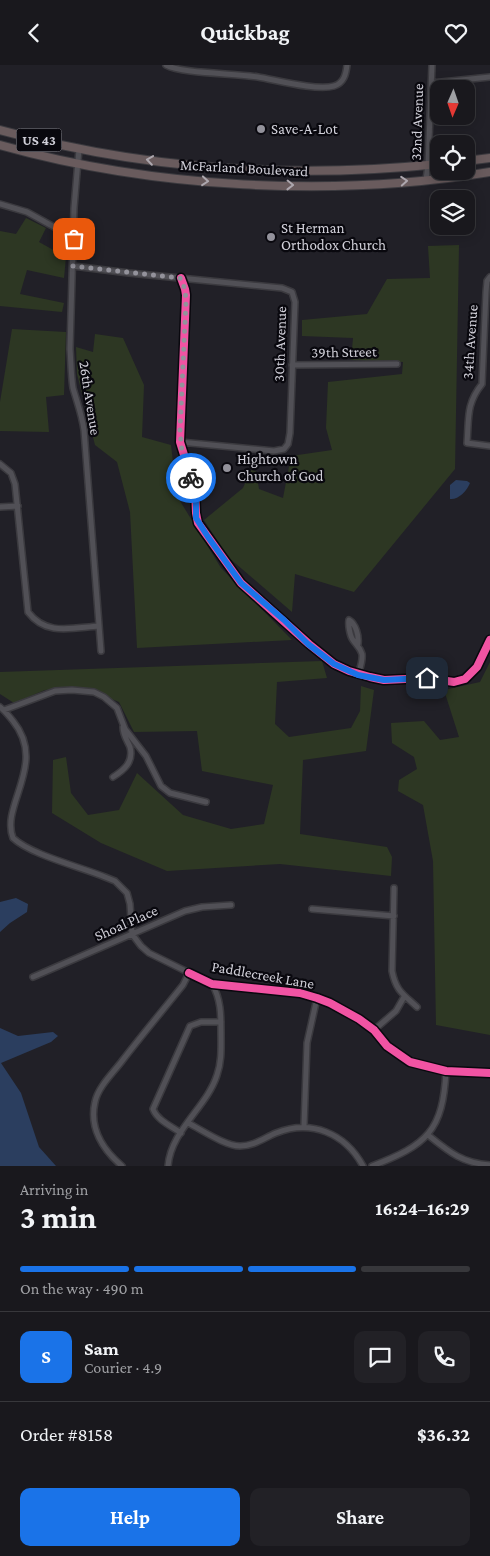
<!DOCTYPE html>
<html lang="en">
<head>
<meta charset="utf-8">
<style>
	:root { --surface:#19181d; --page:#222126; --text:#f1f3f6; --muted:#9fa0a4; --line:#37373b; --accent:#1a73e8 }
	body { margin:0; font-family:"Crimson Pro",serif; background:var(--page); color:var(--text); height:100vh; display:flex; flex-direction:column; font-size:19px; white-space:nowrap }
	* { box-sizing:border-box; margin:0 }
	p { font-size:16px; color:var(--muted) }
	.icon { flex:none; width:28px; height:28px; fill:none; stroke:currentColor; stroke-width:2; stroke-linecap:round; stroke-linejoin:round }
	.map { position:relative; height:1101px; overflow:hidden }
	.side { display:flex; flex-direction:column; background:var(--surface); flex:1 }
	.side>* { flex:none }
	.needle { width:32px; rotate:182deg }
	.buttons { position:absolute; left:430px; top:15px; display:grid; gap:10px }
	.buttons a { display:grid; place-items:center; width:45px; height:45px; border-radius:10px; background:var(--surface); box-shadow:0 2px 12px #0003,0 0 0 1px var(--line); font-size:25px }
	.pin { position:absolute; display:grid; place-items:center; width:42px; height:42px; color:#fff; margin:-21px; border-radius:10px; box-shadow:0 2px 8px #0006 }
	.courier { position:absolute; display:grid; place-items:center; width:50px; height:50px; margin:-25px; border:4px solid #1a73e8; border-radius:50%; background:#fff; color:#222; box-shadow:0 1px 6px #0007 }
	.overview em { font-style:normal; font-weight:700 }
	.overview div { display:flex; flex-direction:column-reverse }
	.overview { display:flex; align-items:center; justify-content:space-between; height:85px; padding:0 20px }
	h1 { font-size:32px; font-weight:700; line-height:38px }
	.bar { display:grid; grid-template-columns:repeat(4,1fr); gap:8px 5px; align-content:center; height:60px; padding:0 20px }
	.bar i { height:6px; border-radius:4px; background:var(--line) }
	.bar .on { background:var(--accent) }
	.bar p { grid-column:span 4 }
	.line { display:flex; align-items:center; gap:12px; padding:0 20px; border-top:1px solid var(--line) }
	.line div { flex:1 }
	.round { display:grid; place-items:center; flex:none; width:52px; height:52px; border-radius:10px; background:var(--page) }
	.cta { display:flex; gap:10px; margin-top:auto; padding:10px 20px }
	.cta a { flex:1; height:58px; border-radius:10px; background:var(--accent); color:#fff; font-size:20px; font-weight:700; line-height:58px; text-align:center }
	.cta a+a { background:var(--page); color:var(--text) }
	header { display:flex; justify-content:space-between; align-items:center; height:65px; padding:0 20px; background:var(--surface); font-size:22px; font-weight:700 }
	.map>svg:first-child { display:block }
	.green { fill:#2d3723 }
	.water { fill:#2b3e5f }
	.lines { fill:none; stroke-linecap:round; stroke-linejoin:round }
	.minor-casing { stroke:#3b3a3f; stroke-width:8 }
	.highway-casing { stroke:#3b3a3f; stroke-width:10 }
	.minor { stroke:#515056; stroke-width:5 }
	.highway { stroke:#695b5d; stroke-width:8 }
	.cycleway-casing { stroke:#09080e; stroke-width:11 }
	.cycleway { stroke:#f153a3; stroke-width:8 }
	.oneway { stroke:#ada7ae }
	.done { stroke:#93929b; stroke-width:5; stroke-dasharray:0 9 }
	.route { stroke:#1a73e8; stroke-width:6 }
	.poi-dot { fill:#93929b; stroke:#09080e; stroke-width:2 }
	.labels { text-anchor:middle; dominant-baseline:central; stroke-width:4.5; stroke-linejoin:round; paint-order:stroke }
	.shield { fill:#09080e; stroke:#95949c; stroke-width:1 }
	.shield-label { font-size:14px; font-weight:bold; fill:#d1d0d9 }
	.street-label { font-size:15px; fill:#d1d0d9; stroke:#09080e }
	.poi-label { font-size:15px; fill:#d1d0d9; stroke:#09080e; text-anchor:start }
</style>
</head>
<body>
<header><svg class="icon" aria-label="back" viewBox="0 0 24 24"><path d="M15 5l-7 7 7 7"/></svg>Quickbag<svg class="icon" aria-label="heart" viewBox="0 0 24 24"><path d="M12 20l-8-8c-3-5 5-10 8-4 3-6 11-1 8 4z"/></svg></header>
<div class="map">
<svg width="490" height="1101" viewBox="0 0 490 1101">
	<rect width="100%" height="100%" fill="#212027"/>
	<path class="green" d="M26 153 46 163 39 177 66 192 64 213 27 205 20 229 64 238 62 247 0 241V166L16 169Z
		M459 180 455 404 354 527 295 509 292 547 228 492 204 455 243 423 251 405 256 406 259 424 283 433 291 391 332 385 326 363 328 317 402 309 403 297 351 295 353 273 302 271V255L367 249 387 214 430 213 428 181Z
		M12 264 66 267 64 330 46 332 49 367 0 366V337Z
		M95 269 123 273 144 320 142 372 171 380 177 431 221 503 292 575 137 583 130 447 117 397 95 380 77 309 76 282 93 287Z
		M322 596 327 613 277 617 275 659 289 672 351 663 360 646 361 621 374 625 366 686 303 695 300 769 387 782 392 792 391 811 280 799 167 806 101 778 52 748 53 695 66 692 71 728 88 750 119 745 137 708 183 750 231 764 264 759 273 720 202 706 197 666 134 667 119 637 82 622 45 625 14 638 0 629V607Z
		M490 597V970L436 960 433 796 423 740 398 726 399 715 417 704 414 692 392 678 391 658 424 656 440 675 459 672 444 625 480 617Z"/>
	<path class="water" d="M456 415 467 416 470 418C467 426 458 435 450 434V420Z
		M16 833 28 839 27 847 10 858 0 867V837Z
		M0 963 18 971 53 967 58 971 51 977 1 998 21 1028 39 1082 56 1101H0Z"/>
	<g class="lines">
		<g class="minor-casing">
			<path id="minor" d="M166 0C182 9 236 8 258 12 276 15 317 26 334 21 344 18 346 9 347 0
				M432 18 490 12
				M79 84 74 143 70 284C71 297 71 310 73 323 77 337 82 350 84 365L101 586
				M426 115 428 100 432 0
				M0 139 27 147 74 173
				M73 201 129 208 282 223 292 227 295 237 290 368 288 379 284 384 274 386 180 377
				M490 212 487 216 486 227 482 319C466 339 469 353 467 378L490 381
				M181 213 185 224 186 230 180 377 195 425 196 448 198 458 241 518 309 579 334 599 349 606 370 612 384 615 427 613 454 617 465 614 477 602 490 575
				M292 300 397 299
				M0 399 11 408 15 419 28 547C46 571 71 563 99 561
				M0 442 18 441
				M358 579C359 571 356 559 349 555 348 560 350 571 353 575 356 580 360 582 362 589 363 596 360 603 358 610
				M0 642C5 646 9 651 13 656 48 699 0 740 13 773 31 790 81 802 105 812L115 816 127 828 130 839 132 869 141 881 149 888 212 919 300 928 330 938 374 965 387 981 400 991 415 999 446 1006 490 1008
				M4 645 55 626 72 625 94 627 104 632 117 643 125 664 146 691 161 721 170 728 206 737
				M113 712C124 705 134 697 130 682 127 675 123 670 123 662
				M394 823 392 906C396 926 403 929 417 942
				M312 844 394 851
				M33 912 185 846 202 842 231 840
				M374 965 396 946 404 932
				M188 1058C202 1065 225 1081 240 1081 254 1081 264 1073 276 1068 311 1054 345 1068 363 1101
				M304 1061 307 978 317 933
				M181 1068C171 1061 157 1055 153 1044L190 961 201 957H221
				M428 1070C449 1087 462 1098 490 1100
				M122 1101C103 1085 89 1063 95 1037 98 1022 113 1008 122 996 142 970 163 945 183 920L189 908
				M168 1101C171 1065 207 1042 217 1010 222 996 221 982 221 967 221 950 221 934 212 919
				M372 1101C427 1080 443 1066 446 1006"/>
		</g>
		<g class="highway-casing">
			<path id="highway" d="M0 65C142 104 292 114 439 99
				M0 80C153 123 333 133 490 107
				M466 96 490 93"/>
		</g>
		<use href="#minor" class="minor"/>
		<use href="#highway" class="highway"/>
		<g class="cycleway-casing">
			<path id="cycleway" d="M181 213 185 224 186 230 180 377 195 425 196 448 198 458 241 518 309 579 334 599 349 606 370 612 384 615 427 613 454 617 465 614 477 602 490 575
				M189 908 212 919 300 928 317 933 330 938 359 954 374 965 387 981 410 997 446 1006 490 1008"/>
		</g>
		<use href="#cycleway" class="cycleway"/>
	</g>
	<defs><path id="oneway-chevron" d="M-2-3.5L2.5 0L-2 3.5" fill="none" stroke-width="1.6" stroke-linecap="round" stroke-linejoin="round" transform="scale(1.25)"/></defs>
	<g class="oneway">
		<use href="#oneway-chevron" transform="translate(150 95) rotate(-172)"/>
		<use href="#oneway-chevron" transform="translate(205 116) rotate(5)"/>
		<use href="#oneway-chevron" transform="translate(404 116) rotate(-4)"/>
		<use href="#oneway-chevron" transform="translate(290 120) rotate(1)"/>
	</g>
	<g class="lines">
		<path class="done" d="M74 174 73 201 180 213 185 224 186 236 180 365 182 387 191 413"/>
		<path class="route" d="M191 413 196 430V453L208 472 241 518 284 555 308 579 334 599 358 610 384 615 427 613"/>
	</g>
	<g class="poi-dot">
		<circle cx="261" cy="64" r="5"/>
		<circle cx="271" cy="172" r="5"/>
		<circle cx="227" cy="403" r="5"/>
	</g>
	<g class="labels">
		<rect class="shield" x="16.5" y="63.5" width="45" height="23" rx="4"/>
		<g class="shield-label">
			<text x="39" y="75">US 43</text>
		</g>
		<g class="street-label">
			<text transform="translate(417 57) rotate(-88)">32nd Avenue</text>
			<text transform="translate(244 103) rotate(3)">McFarland Boulevard</text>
			<text transform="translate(470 277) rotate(-86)">34th Avenue</text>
			<text transform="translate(280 279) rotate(-88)">30th Avenue</text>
			<text transform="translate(344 287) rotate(-1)">39th Street</text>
			<text transform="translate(90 333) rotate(81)">26th Avenue</text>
			<text transform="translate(126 858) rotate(-24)">Shoal Place</text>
			<text transform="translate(263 910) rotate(10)">Paddlecreek Lane</text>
		</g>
		<g class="poi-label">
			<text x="271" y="64">Save-A-Lot</text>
			<text x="281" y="163">St Herman<tspan x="281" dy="17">Orthodox Church</tspan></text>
			<text x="237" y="394">Hightown<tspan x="237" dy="17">Church of God</tspan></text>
		</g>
	</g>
</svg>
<div class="buttons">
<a><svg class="needle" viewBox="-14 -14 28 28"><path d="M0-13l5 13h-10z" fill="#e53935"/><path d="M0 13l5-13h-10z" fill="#9fa0a4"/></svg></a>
<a><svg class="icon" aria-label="locate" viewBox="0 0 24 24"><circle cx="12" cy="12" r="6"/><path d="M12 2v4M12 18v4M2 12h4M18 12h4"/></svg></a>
<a><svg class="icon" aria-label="layers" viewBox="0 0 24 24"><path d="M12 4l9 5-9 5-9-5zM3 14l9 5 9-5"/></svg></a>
</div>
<div class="pin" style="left:74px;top:174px;background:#ea580c"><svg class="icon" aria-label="bag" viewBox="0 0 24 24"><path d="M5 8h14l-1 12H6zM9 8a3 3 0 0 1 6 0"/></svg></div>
<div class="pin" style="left:427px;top:613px;background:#1f2937"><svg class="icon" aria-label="home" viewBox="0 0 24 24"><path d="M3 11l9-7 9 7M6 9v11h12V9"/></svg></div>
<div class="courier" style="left:191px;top:413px"><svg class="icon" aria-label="bike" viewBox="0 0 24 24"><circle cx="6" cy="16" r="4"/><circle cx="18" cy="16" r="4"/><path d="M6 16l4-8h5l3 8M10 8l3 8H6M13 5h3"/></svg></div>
</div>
<section class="side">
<div class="overview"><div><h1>3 min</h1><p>Arriving in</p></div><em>16:24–16:29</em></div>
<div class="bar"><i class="on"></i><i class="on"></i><i class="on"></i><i></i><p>On the way · 490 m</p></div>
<div class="line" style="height:90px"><b class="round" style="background:var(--accent);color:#fff">S</b><div><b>Sam</b><p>Courier · 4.9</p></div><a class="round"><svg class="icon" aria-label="chat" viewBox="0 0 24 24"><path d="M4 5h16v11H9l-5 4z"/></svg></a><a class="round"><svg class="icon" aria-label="phone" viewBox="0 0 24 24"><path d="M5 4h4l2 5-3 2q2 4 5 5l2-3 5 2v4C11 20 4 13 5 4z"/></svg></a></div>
<div class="line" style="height:65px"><div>Order #8158</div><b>$36.32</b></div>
<div class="cta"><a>Help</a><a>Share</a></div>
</section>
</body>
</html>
